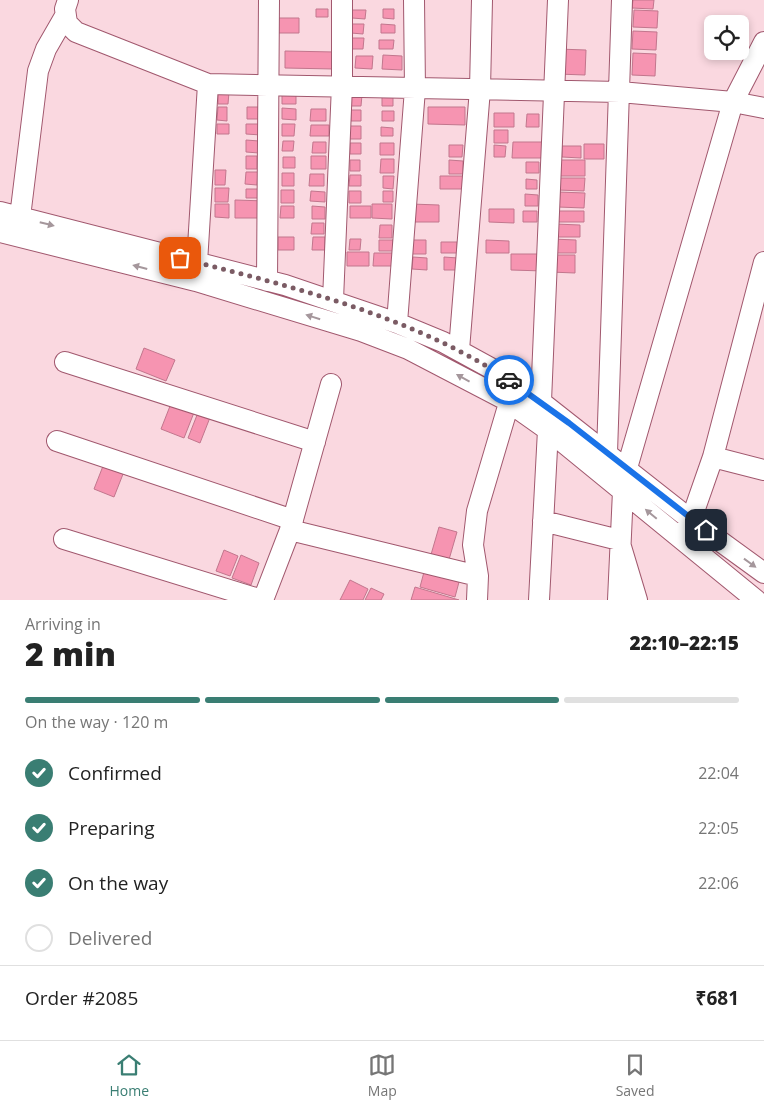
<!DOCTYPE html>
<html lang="en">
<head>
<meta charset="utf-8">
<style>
	:root { --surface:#fff; --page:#f2f2f2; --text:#222; --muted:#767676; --line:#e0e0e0; --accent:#3a7e73 }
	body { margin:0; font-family:"Open Sans",sans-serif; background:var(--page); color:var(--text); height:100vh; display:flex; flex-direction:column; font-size:19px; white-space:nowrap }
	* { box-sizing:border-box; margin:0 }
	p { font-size:16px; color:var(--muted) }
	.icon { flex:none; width:28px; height:28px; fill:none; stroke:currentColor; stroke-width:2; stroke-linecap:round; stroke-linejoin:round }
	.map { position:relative; height:600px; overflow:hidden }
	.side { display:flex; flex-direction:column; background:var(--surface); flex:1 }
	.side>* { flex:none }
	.fabs { position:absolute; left:704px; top:15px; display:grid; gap:10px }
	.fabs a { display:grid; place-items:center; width:45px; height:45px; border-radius:8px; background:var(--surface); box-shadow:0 2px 8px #0003; font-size:25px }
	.pin { position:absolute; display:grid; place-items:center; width:42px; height:42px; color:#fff; margin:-21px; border-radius:10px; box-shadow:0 2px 8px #0006 }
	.courier { position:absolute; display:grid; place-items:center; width:50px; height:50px; margin:-25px; border:4px solid #1a73e8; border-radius:50%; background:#fff; color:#222; box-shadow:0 1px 6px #0007 }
	.headline em { font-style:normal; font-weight:800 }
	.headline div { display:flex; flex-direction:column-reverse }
	.headline { display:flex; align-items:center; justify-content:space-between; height:85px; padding:0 25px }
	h1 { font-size:32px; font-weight:800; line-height:38px }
	.bar { display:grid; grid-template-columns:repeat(4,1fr); gap:8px 5px; align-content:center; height:60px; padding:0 25px }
	.bar i { height:6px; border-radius:4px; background:var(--line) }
	.bar .on { background:var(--accent) }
	.bar p { grid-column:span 4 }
	.line { display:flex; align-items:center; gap:12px; padding:0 25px; border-top:1px solid var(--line) }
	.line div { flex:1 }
	ol { padding:0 25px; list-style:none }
	li { display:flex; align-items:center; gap:15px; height:55px }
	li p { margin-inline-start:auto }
	li .icon { padding:5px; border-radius:50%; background:var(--accent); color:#fff; stroke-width:4 }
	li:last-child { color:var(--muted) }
	li i { width:28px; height:28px; border:2px solid var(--line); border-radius:50% }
	.dock { display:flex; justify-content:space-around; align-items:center; height:70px; border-top:1px solid var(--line); background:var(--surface); font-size:14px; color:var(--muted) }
	.dock a { display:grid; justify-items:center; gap:2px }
	.dock .on { color:var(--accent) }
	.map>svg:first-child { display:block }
	.building { fill:#f694b1; stroke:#c2768d }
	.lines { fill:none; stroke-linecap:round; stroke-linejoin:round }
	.minor-casing { stroke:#a1586e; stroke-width:22 }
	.minor { stroke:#fff; stroke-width:20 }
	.oneway { fill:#a5979c }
	.done { stroke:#7b5b64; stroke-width:5; stroke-dasharray:0 9 }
	.route { stroke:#1a73e8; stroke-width:6 }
</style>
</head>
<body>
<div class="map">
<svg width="764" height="600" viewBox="0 0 764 600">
	<rect width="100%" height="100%" fill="#fad8e0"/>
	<path class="building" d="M633 0H654L653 9 632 8Z
		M316 9H328V17H316Z
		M383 9H394V19L383 18Z
		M352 10H366L365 19 352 18Z
		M634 10 658 11 657 28 633 27Z
		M273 18H299V33H273Z
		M351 24H364L363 34 351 33Z
		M381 24 395 25V33H381Z
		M633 31 657 32 656 50 632 49Z
		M352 38H364L363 49H352Z
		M379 40H394L393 49H379Z
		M558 49 586 50 585 75 557 74Z
		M285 51 335 52 334 69 285 68Z
		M633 53 656 54 655 76 632 75Z
		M383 55 402 56V70L382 69Z
		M356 56H373L372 69 355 68Z
		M218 92H229L228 104H218Z
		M282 93H296V104H282Z
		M350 95H362L361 106H350Z
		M382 96H393V106H382Z
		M218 107H227V121L217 120Z
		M247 107H262V119H247Z
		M428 107H465V125L428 124Z
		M282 108 296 109V120L282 119Z
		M311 109H326V121H310Z
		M351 110H361V121H351Z
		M382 111H394V121H382Z
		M494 113H514V127H494Z
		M527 114H539V127H526Z
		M217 124H229V134H217Z
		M246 124H261V135L246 134Z
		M282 124H295L294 136H282Z
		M311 125H329V136H310Z
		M349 126H361V139H349Z
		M381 127 393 128V136H381Z
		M494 130H508V143H494Z
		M246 140 259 141V153L246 152Z
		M283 141H294L293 151H282Z
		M313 142H326V153H312Z
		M513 142H546V158H512Z
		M350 143H361V154H350Z
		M380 143H394V155H380Z
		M584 144H604V159H584Z
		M449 145H463L462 157H449Z
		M494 145 506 146 505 157H494Z
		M562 146H581V158L562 157Z
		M246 156H257V169H246Z
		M311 156H326V169H311Z
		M283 157H295V168H283Z
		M381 159H394V173H380Z
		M350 160H360V171H350Z
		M449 160 463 161V174H449Z
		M560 160H585V176H560Z
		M526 162H539V173H526Z
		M215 170H226L225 185H215Z
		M246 172H258L257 185 245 184Z
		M282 173H294V186H282Z
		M310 174H324V186H309Z
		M350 175H361V186H349Z
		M383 176H394L393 189 383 188Z
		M440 176H467V189H440Z
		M558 178H585L584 191 558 190Z
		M526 179 537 180V189H526Z
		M215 188H229L228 202H215Z
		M246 189H259V198H246Z
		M281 190H294V203H281Z
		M311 191 325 192V202L310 201Z
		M349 191H361V203H349Z
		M383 191H393V202H383Z
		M558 192 585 193 584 208 558 207Z
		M525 194 538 195V206H525Z
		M235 200 266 201V218H235Z
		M215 204H229V218L215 217Z
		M372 204H392V219L372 218Z
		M411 204 439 205V222H411Z
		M281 206H294V218H280Z
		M312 206 325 207V219H312Z
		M350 206H371V218H350Z
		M489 209H514V223L489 222Z
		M523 211H537V222H523Z
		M558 211H584V222H558Z
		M312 223H324V234H311Z
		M555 224 580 225V237H555Z
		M380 225H392V238H379Z
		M278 237H294V250H278Z
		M313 237H325V250H312Z
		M350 239H361L360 250H349Z
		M552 239 576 240V253H552Z
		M379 240H393V251H379Z
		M412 240H426V254H412Z
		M486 240 509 241V253H486Z
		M441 242H457V253H441Z
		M347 252H369V266H347Z
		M374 253H393V266H373Z
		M511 254H544V271L511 270Z
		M551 255H575V273L550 272Z
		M413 257 427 258V270L412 269Z
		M444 257 458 258 457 270H444Z
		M144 348 175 360 166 381 136 369Z
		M172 401 195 410 184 438 161 429Z
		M199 410 211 415 200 443 188 438Z
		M105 461 125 469 114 497 94 489Z
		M439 527 457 532 448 563 430 558Z
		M224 550 238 556 230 576 216 571Z
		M241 555 259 563 251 585 232 578Z
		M424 572 459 582 455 597 420 587Z
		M350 580 368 589 363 600H340Z
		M415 587 459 600H411Z
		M371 588 384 594 381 600H365Z"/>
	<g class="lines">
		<g class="minor-casing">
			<path id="minor" d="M68 0 65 9 67 23 76 32 208 84 620 92 733 102 764 108
				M0 212 285 285 397 323 443 342 496 371 536 398 691 520 764 573
				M20 217 38 71 46 49 65 16
				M0 232 196 281 361 331 408 349 504 399 548 430 756 600
				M197 263 208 84
				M267 281 269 0
				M333 300 342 85V0
				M397 323 415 89 414 0
				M459 350 480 89 482 0
				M65 362 315 442
				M541 401 558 0
				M57 441 293 520
				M607 453 622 0
				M713 457 764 470
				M627 468 733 102 764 42
				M543 521 619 540 637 600
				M290 530 331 384
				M685 530 691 520 713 457 764 262
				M64 539 262 600
				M263 600 290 530 478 576
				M477 600 478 576 473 545 477 511 509 403
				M539 600 548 430
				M618 600 623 491"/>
		</g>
		<use href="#minor" class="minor"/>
	</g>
	<defs><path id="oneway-solid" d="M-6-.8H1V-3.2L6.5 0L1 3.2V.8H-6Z" transform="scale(1.25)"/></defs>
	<g class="oneway">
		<use href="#oneway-solid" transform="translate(47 224) rotate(14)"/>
		<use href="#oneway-solid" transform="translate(140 267) rotate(-165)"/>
		<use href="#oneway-solid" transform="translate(313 317) rotate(-163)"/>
		<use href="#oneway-solid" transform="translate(463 378) rotate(-151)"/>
		<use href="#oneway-solid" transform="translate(651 514) rotate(-140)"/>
		<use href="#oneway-solid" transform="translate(750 563) rotate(36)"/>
	</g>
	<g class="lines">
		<path class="done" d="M180 258C293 287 410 315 509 380"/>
		<path class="route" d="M509 380 569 423 706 530"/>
	</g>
</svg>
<div class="fabs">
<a><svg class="icon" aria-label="locate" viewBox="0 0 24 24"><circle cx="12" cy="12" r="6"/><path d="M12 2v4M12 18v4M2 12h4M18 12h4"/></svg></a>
</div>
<div class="pin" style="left:180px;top:258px;background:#ea580c"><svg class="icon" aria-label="bag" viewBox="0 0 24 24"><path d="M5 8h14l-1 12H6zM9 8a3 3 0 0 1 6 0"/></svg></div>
<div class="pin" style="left:706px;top:530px;background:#1f2937"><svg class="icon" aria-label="home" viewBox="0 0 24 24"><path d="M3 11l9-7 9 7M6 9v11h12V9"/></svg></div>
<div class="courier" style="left:509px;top:380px"><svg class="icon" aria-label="car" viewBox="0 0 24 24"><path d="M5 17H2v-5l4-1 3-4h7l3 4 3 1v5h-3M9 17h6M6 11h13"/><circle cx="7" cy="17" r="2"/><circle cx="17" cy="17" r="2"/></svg></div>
</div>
<section class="side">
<div class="headline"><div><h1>2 min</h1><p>Arriving in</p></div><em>22:10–22:15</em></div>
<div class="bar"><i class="on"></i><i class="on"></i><i class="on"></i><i></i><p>On the way · 120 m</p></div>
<ol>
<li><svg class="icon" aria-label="check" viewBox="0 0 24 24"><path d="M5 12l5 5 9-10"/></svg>Confirmed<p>22:04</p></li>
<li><svg class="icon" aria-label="check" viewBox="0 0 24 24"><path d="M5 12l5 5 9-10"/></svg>Preparing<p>22:05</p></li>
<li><svg class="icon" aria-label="check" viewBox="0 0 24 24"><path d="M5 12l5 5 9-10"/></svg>On the way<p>22:06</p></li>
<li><i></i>Delivered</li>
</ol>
<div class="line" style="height:65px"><div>Order #2085</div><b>₹681</b></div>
</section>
<nav class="dock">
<a class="on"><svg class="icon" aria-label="home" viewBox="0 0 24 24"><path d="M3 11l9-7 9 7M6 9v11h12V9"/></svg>Home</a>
<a><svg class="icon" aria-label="map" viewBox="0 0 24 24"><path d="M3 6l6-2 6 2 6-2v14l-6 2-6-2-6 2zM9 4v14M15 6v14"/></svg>Map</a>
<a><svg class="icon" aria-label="saved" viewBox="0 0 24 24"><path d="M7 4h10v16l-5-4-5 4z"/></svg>Saved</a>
</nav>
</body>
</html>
